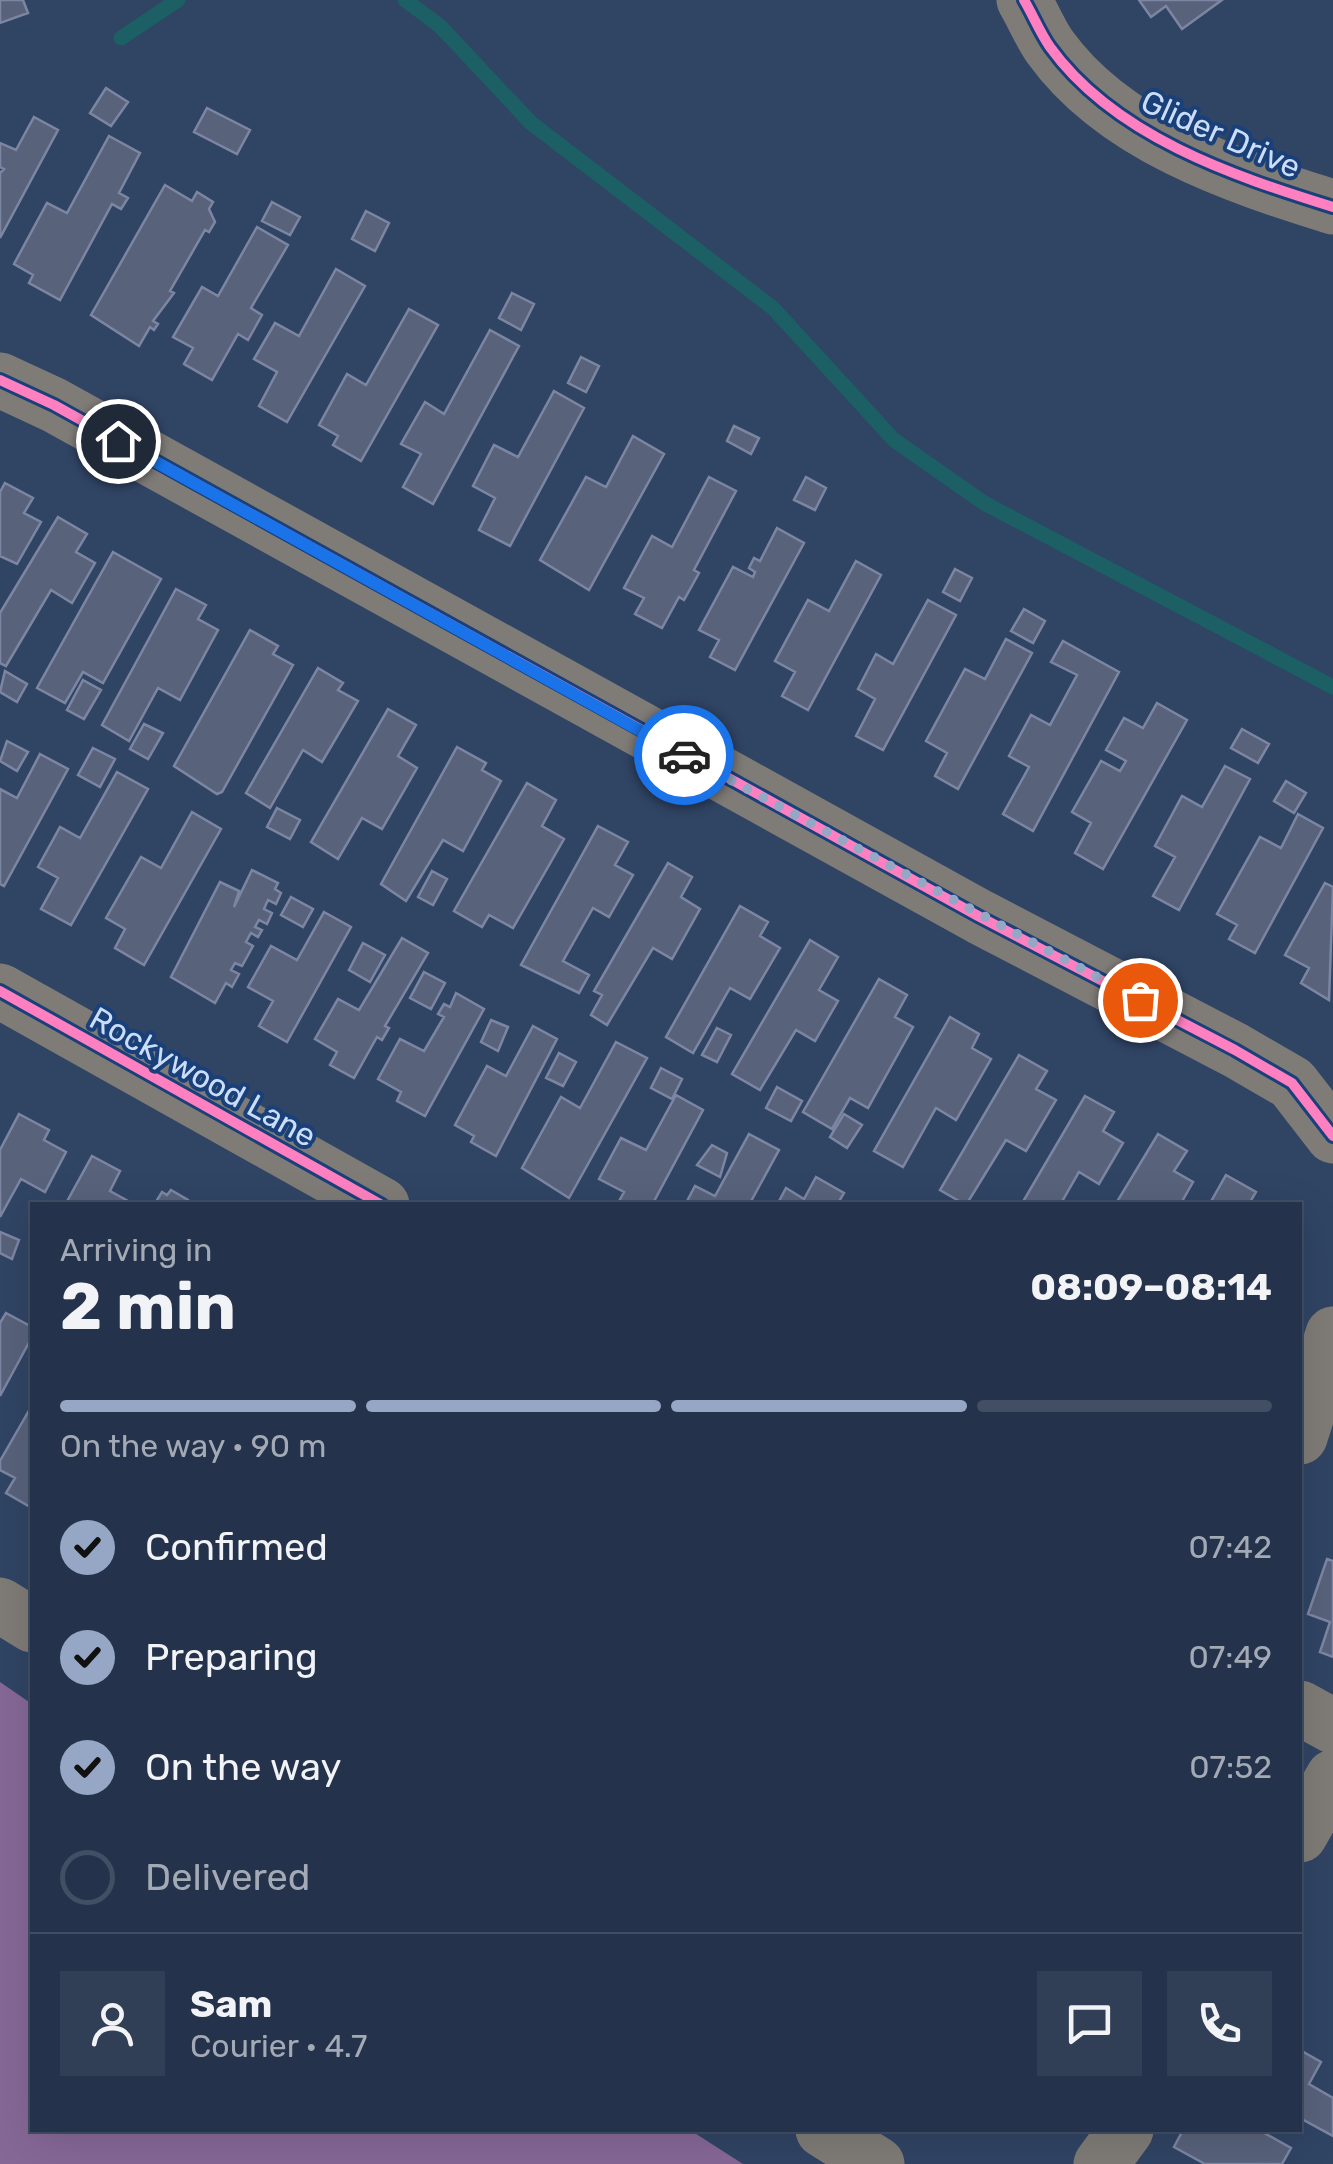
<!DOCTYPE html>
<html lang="en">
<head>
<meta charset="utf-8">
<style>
	:root { --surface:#24334b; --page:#303f55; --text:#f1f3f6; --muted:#a3aab5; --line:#414e63; --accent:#95a7c5 }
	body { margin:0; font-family:Rubik,sans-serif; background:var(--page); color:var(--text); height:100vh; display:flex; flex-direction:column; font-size:38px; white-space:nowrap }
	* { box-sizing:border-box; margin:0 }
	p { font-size:32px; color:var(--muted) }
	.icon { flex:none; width:55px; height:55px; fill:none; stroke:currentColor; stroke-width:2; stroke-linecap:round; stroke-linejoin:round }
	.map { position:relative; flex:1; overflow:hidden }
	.drawer { position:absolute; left:30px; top:1202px; width:1272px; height:930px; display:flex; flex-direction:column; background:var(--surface); border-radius:0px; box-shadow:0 10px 40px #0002,0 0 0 2px var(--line) }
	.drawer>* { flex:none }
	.pin { position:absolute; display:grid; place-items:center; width:85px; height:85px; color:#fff; margin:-42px; border:5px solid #fff; border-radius:50%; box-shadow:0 2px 10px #0007 }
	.courier { position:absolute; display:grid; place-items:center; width:100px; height:100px; margin:-50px; border:8px solid #1a73e8; border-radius:50%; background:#fff; color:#222; box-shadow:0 2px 12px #0007 }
	.summary em { font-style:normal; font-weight:700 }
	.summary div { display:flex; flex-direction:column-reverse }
	.summary { display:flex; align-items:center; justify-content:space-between; height:170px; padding:0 30px }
	h1 { font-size:65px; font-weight:700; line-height:75px }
	.bar { display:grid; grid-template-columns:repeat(4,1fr); gap:15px 10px; align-content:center; height:120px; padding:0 30px }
	.bar i { height:12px; border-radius:8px; background:var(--line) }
	.bar .on { background:var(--accent) }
	.bar p { grid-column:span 4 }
	.line { display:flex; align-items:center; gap:25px; padding:0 30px; border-top:2px solid var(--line) }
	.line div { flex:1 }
	.round { display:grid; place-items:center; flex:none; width:105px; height:105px; border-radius:0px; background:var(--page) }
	ol { padding:0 30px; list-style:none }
	li { display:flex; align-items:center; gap:30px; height:110px }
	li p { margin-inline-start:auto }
	li .icon { padding:10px; border-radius:50%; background:var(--accent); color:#111; stroke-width:4 }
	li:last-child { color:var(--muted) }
	li i { width:55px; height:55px; border:5px solid var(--line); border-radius:50% }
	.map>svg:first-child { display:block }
	.forest { fill:#866897 }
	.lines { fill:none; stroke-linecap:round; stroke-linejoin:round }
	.stream { stroke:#1c5f64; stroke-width:15 }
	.building { fill:#58627b; stroke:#7c86a3; stroke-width:2.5 }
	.minor { stroke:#7f7c78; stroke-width:55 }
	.cycleway-casing { stroke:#1a407a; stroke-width:16 }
	.cycleway { stroke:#ff80c0; stroke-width:10 }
	.done { stroke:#95a7c5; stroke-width:10; stroke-dasharray:0 18 }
	.route { stroke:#1a73e8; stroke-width:12 }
	.labels { text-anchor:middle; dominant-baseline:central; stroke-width:8; stroke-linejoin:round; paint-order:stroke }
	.street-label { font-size:32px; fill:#cbddf9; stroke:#1a407a }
</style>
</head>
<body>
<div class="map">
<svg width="1333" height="2164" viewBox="0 0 1333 2164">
	<rect width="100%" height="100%" fill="#304464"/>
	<path class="forest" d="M0 1682 32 1704V2130H690L743 2164H0Z"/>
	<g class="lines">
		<path class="stream" d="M405 0 440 26 531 123 773 308 894 440 984 503 1333 687
			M121 38 178 0"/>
	</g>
	<path class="building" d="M0 0H23L28 13 0 23Z
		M1139 0H1222L1182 29 1166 6 1151 17Z
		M106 88 128 102 111 126 90 113Z
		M207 108 250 130 237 154 194 132Z
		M34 117 58 130 0 238V173L4 169 0 167V143L16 150Z
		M109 136 140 153 119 193 128 198 121 209 112 204 60 300 29 283 33 275 14 264 47 203 67 213Z
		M165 185 192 201 197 192 213 202 209 209 215 222 209 232 205 230 170 291 174 293 153 321 158 324 154 330 150 327 139 346 91 315Z
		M272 202 300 217 290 235 262 221Z
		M366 211 389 223 375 251 352 239Z
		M257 227 288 245 251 308 262 315 248 340 238 334 212 380 184 364 193 348 173 337 202 287 218 296Z
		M336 269 365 286 287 422 259 406 277 372 254 359 275 323 299 336Z
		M512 293 534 304 521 330 499 318Z
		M409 309 438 325 361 461 333 445 338 436 319 425 347 374 366 385Z
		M490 330 519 346 433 504 403 487 421 454 401 444 425 402 444 414Z
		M581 357 599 366 586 392 568 383Z
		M554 391 584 408 510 546 479 530 495 498 473 486 494 445 518 457Z
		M734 426 759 438 751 454 727 441Z
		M633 436 664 454 589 590 540 560 586 477 606 487Z
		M709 477 736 491 694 570 699 573 684 600 679 597 662 628 635 614 644 598 624 588 652 536 672 547Z
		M806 477 826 488 815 510 794 500Z
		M5 483 33 498 24 513 41 522 17 564 0 556V492Z
		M58 517 87 534 76 552 95 563 72 603 51 590 6 666 0 663V613Z
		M777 528 804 543 735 670 710 657 719 640 699 630 733 567 753 577 755 572 749 568 754 558 760 561Z
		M113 552 161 579 103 683 83 672 65 703 37 688Z
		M856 561 881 575 808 710 782 696 795 672 775 661 808 600 829 611Z
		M955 569 972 578 960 601 943 592Z
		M176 589 206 605 198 619 218 630 180 700 158 688 129 741 102 725Z
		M928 600 956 615 883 750 856 736 875 699 858 689 876 654 893 664Z
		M1024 609 1045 621 1033 643 1011 631Z
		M250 630 278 646 273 654 293 665 222 792 217 794 174 766Z
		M1006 639 1032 653 958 789 935 776 947 753 926 741 965 669 985 679Z
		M1063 641 1119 672 1033 831 1003 814 1029 767 1009 756 1031 715 1050 725 1077 675 1051 662Z
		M318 668 343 683 338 690 358 701 322 762 303 750 270 808 246 793Z
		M5 671 27 684 17 702 0 692Z
		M83 680 101 690 84 719 67 710Z
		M1157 703 1187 720 1103 869 1075 853 1091 823 1072 812 1101 761 1120 771 1126 761 1106 750 1124 718 1143 728Z
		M388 709 416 725 398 756 417 768 382 829 362 818 338 859 311 842Z
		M144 724 163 733 148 759 130 749Z
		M1242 729 1269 744 1258 763 1231 748Z
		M7 741 28 752 17 771 0 761Z
		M457 747 486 763 482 770 501 781 463 851 443 840 406 901 381 884Z
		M93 748 115 759 100 787 78 775Z
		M40 754 68 769 4 886 0 884V789L17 798Z
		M1225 766 1250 779 1179 910 1153 896 1175 857 1155 846 1182 796 1202 807Z
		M117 772 148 789 71 925 41 909 58 878 38 867 60 827 80 838Z
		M1286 781 1306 793 1294 813 1274 801Z
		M527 783 556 800 542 826 564 839 513 928 489 915 482 927 454 911Z
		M277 808 300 820 290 839 267 827Z
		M192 812 221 829 144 965 115 948 125 929 106 918 141 857 161 868Z
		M1298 814 1323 828 1255 953 1229 939 1237 925 1217 914 1260 837 1281 848Z
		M598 826 628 842 615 865 633 875 609 917 593 908 563 961 589 975 579 993 521 965Z
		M668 863 692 877 681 897 700 909 672 959 653 948 607 1025 591 1015 602 995 594 991Z
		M252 870 278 883 275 889 281 893 276 904 268 900 264 909 272 913 267 924 259 920 255 927 262 930 258 937 251 933 246 942 253 946 242 966 235 963 231 970 239 974 232 987 226 983 215 1003 171 977 220 882 239 891 234 907Z
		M432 871 447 879 433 905 418 897Z
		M1325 883 1333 887 1329 1000 1301 983 1309 968 1285 955Z
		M291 897 313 909 303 927 281 915Z
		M740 906 768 922 760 936 780 948 750 999 730 988 693 1053 666 1037Z
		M324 912 351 927 287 1042 259 1026 273 1001 248 987 271 946 297 960Z
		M402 938 428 953 385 1026 389 1028 382 1040 377 1037 354 1078 330 1065 337 1052 315 1039 338 999 359 1010Z
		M810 940 838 957 819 990 838 1001 815 1041 796 1030 760 1090 732 1074Z
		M363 943 385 955 370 982 349 970Z
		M424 972 445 983 431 1009 410 998Z
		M879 979 907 995 895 1017 913 1027 868 1108 850 1098 832 1129 803 1112Z
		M456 993 484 1009 425 1116 397 1101 401 1092 378 1079 400 1039 424 1051 444 1017 438 1014 444 1004 450 1007Z
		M950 1017 979 1034 972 1048 991 1059 956 1120 936 1108 903 1167 874 1151Z
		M491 1020 508 1027 498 1051 481 1042Z
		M533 1026 557 1039 496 1156 471 1142 474 1136 455 1125 487 1066 506 1076Z
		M717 1028 731 1035 717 1062 702 1055Z
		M616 1042 647 1058 569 1198 522 1168 561 1097 580 1108Z
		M559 1053 576 1062 563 1086 546 1078Z
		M1019 1055 1047 1071 1036 1089 1056 1100 1026 1151 1006 1140 966 1205 940 1190Z
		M661 1068 682 1079 672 1099 651 1088Z
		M777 1087 802 1101 791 1121 766 1108Z
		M676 1095 703 1110 652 1205H617L624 1192 599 1179 621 1138 646 1150Z
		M1085 1096 1114 1112 1103 1131 1123 1143 1099 1184 1079 1172 1060 1205H1021Z
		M19 1114 49 1130 44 1140 66 1152 45 1192 21 1179 0 1217V1150Z
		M844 1114 862 1125 847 1148 830 1137Z
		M749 1134 779 1150 749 1205H685L695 1186 715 1196Z
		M1158 1134 1187 1151 1174 1171 1193 1182 1180 1205H1115Z
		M712 1145 727 1153 720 1177 697 1165Z
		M92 1156 120 1171 110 1191 130 1202 129 1205H65Z
		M1226 1175 1256 1192 1250 1202 1256 1205H1209Z
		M816 1177 844 1193 837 1205H777L786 1188 804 1199Z
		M171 1190 188 1200 187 1205H154L162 1192 167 1195Z
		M0 1232 19 1240 12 1259 0 1253Z
		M6 1313 32 1327V1337L0 1396V1323Z
		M31 1407 32 1408V1508L6 1493 15 1478 0 1470V1461Z
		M1327 1559 1333 1561V1657L1320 1652 1330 1622 1308 1614Z
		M1300 2050 1321 2062 1309 2084 1333 2098V2136L1300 2118Z
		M1183 2130H1259L1291 2148 1282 2164H1205L1174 2147Z"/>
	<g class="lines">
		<path class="minor" d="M1024 0C1033 15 1040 33 1050 47 1114 136 1233 176 1333 207
			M0 380 54 405 980 917 1235 1050 1292 1083 1333 1136
			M0 991 382 1205
			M1300 1437 1333 1334
			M0 1605 32 1625
			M1300 1708 1333 1726
			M1300 1835 1333 1777
			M823 2130 877 2164
			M1101 2164 1126 2130"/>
		<g class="cycleway-casing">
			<path id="cycleway" d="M1024 0C1033 15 1040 33 1050 47 1114 136 1233 176 1333 207
				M0 380 54 405 980 917 1235 1050 1292 1083 1333 1136
				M0 991 382 1205"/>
		</g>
		<use href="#cycleway" class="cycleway"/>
	</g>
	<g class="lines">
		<path class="done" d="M684 755 1140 1000"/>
		<path class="route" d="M118 441 684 755"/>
	</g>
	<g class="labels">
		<g class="street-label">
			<text transform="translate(1221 134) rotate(24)">Glider Drive</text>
			<text transform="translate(203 1077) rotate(29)">Rockywood Lane</text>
		</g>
	</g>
</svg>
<div class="pin" style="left:1140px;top:1000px;background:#ea580c"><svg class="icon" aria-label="bag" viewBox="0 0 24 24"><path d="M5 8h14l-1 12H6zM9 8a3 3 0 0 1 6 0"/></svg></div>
<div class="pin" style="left:118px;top:441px;background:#1f2937"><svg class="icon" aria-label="home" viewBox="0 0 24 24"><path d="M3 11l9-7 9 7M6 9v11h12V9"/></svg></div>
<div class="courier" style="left:684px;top:755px"><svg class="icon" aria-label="car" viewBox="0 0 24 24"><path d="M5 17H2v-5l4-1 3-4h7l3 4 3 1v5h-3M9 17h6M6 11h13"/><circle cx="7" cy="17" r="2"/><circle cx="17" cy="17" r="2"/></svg></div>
<section class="drawer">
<div class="summary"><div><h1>2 min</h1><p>Arriving in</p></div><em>08:09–08:14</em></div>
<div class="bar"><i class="on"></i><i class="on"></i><i class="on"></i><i></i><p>On the way · 90 m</p></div>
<ol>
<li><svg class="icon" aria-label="check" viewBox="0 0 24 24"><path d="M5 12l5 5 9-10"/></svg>Confirmed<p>07:42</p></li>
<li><svg class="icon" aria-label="check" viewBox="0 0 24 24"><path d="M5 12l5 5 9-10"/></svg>Preparing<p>07:49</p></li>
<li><svg class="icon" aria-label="check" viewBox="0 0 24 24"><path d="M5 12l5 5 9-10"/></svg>On the way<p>07:52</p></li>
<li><i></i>Delivered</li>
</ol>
<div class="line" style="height:180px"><a class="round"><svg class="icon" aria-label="person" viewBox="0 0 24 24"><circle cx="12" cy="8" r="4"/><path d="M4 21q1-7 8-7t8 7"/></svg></a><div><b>Sam</b><p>Courier · 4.7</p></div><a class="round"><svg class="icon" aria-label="chat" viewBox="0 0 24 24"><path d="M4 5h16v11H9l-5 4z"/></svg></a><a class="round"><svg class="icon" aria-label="phone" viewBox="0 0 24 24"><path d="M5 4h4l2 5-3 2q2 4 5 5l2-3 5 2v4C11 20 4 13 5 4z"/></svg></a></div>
</section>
</div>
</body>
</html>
